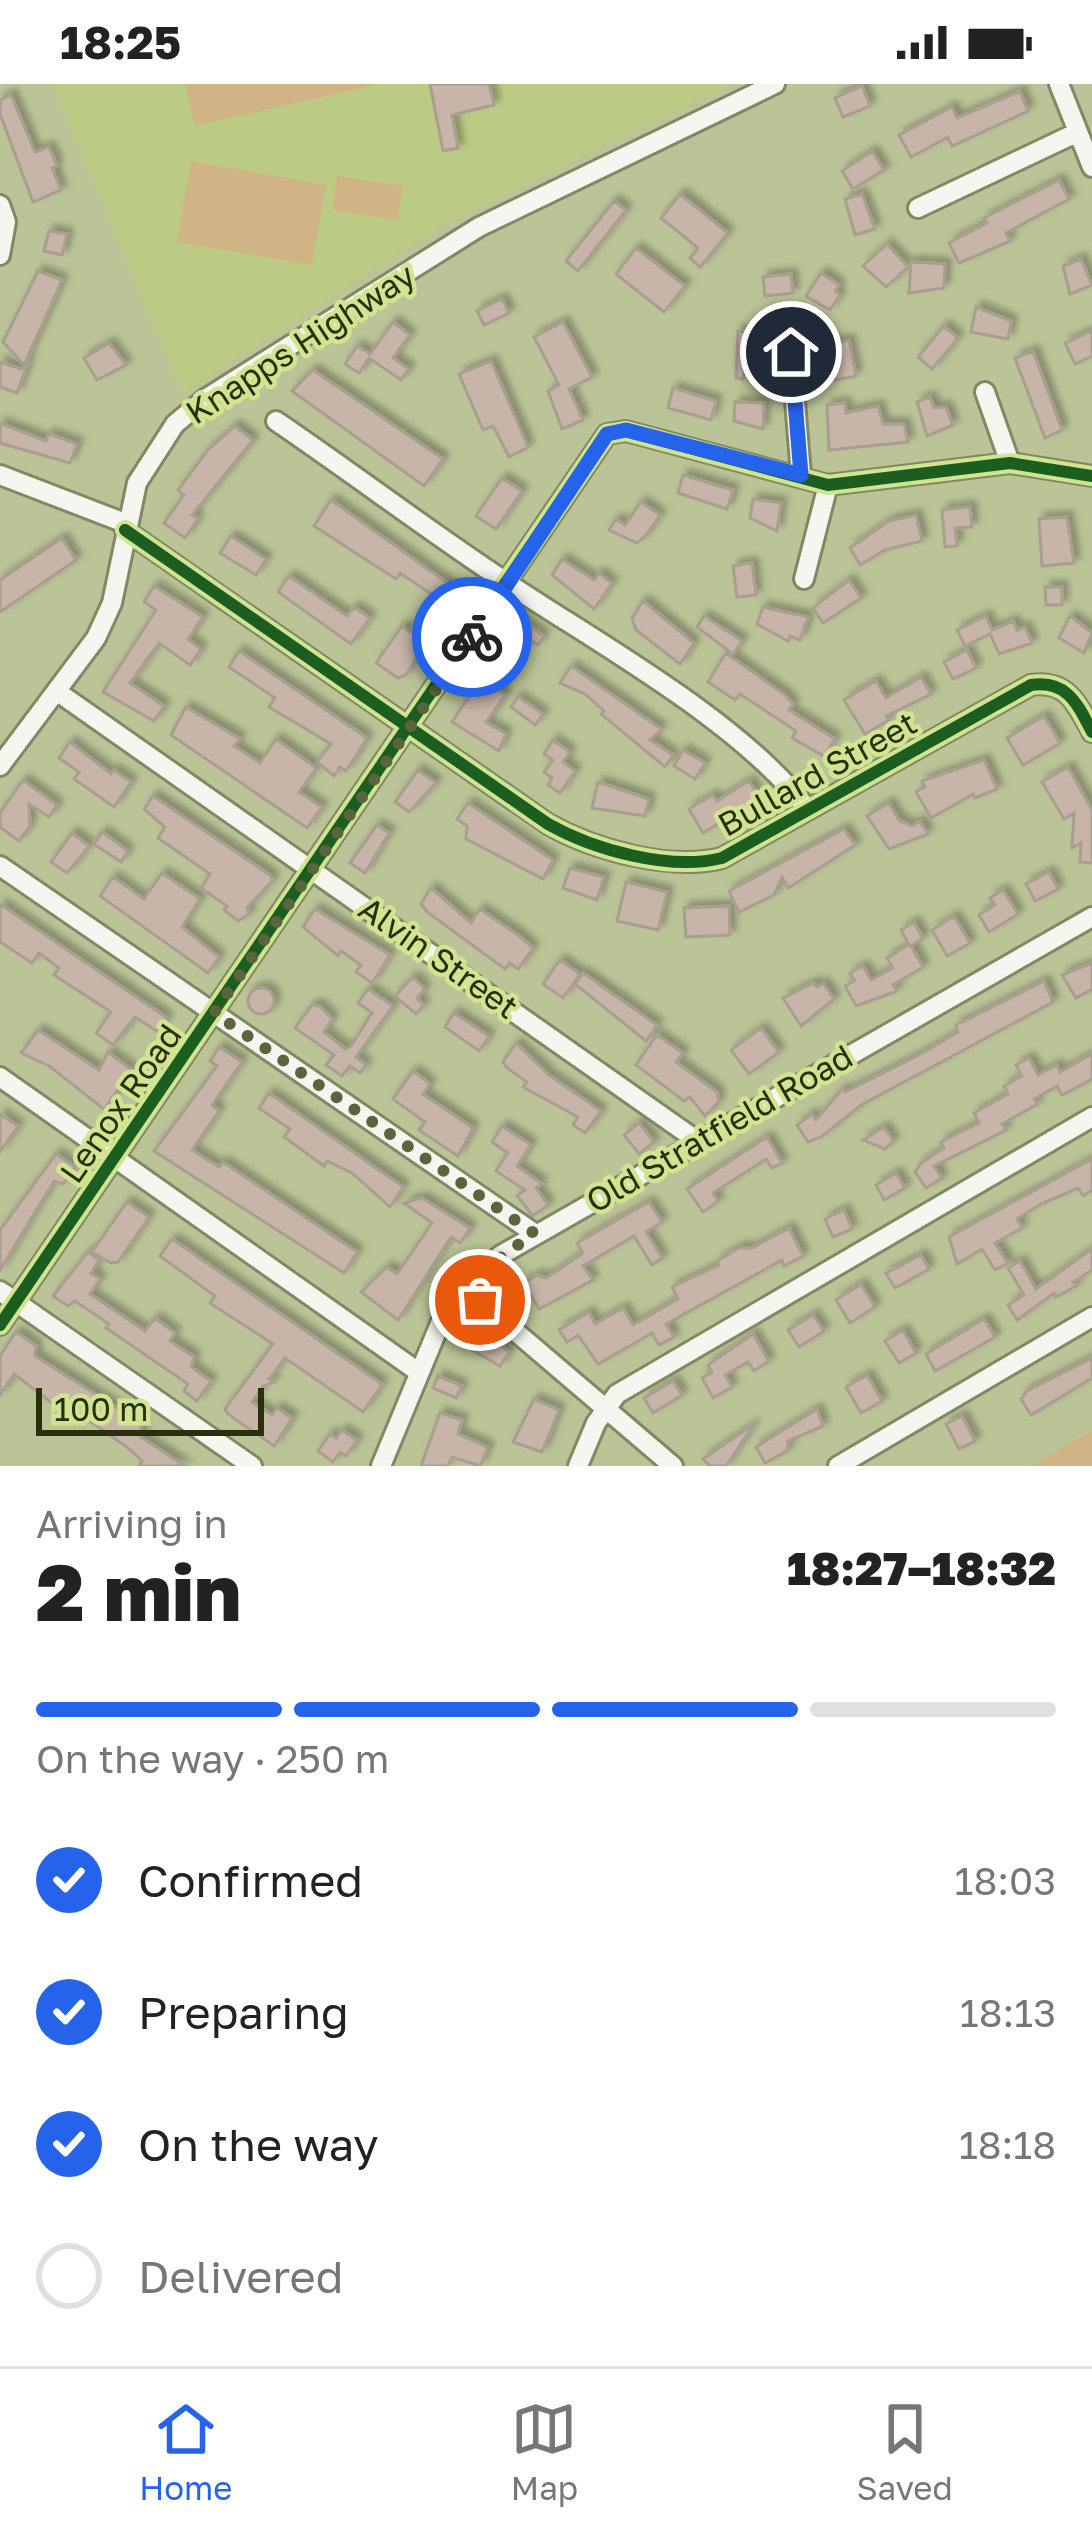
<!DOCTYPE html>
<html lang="en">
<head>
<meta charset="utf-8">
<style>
	:root { --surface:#fff; --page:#f6f6f6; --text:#222; --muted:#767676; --line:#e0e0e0; --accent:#2563eb }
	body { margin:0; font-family:"Golos Text",sans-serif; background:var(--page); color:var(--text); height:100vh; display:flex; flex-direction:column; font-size:45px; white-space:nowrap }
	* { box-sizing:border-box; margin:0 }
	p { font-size:39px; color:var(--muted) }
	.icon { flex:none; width:66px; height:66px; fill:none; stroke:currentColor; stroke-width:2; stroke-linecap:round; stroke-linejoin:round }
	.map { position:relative; height:1382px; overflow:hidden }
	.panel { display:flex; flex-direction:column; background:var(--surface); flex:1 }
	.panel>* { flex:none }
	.scale { position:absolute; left:36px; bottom:30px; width:228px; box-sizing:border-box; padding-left:12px; border:6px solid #29300e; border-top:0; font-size:33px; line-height:42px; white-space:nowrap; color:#29300e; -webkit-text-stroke:9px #d1e491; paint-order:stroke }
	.pin { position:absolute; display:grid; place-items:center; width:102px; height:102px; color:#fff; margin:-51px; border:6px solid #fff; border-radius:50%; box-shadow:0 3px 12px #0007 }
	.courier { position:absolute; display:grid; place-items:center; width:120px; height:120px; margin:-60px; border:9px solid #2563eb; border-radius:50%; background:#fff; color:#222; box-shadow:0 3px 15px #0007 }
	.headline em { font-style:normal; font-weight:800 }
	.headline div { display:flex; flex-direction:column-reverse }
	.headline { display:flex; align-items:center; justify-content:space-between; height:204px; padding:0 36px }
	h1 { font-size:78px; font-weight:800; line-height:90px }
	.bar { display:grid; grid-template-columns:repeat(4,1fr); gap:18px 12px; align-content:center; height:144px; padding:0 36px }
	.bar i { height:15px; border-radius:9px; background:var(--line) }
	.bar .on { background:var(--accent) }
	.bar p { grid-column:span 4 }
	ol { padding:0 36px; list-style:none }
	li { display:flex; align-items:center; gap:36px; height:132px }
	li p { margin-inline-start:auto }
	li .icon { padding:12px; border-radius:50%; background:var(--accent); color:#fff; stroke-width:4 }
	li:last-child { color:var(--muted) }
	li i { width:66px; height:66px; border:6px solid var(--line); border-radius:50% }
	.status { display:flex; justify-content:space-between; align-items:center; height:84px; padding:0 60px; background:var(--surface); direction:ltr }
	.status svg { height:33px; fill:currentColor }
	.dock { display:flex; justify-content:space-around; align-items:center; height:168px; border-top:3px solid var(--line); background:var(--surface); font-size:33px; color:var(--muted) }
	.dock a { display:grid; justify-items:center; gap:6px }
	.dock .on { color:var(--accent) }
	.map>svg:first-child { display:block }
	.built { fill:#bbcb84 }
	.green { fill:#d1b485 }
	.building { fill:#c8b5a9; stroke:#a99e8f; stroke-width:3; filter:url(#shadow) }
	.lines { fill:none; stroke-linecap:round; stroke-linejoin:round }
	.minor-casing { stroke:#818964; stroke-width:24 }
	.minor { stroke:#f5f6ef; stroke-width:18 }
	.cycleway-casing { stroke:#d1e491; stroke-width:20 }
	.cycleway { stroke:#1b5e20; stroke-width:12 }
	.done { stroke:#5c643e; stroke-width:12; stroke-dasharray:0 21.6 }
	.route { stroke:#2563eb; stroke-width:15 }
	.labels { text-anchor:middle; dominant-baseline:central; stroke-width:9; stroke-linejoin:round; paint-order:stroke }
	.street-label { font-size:33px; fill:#29300e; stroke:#d1e491 }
</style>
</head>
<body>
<div class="status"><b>18:25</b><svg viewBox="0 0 49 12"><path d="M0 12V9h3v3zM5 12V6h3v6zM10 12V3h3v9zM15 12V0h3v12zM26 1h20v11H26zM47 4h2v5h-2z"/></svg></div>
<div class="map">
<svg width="1092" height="1382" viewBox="0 0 1092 1382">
	<defs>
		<filter id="shadow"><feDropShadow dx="5.5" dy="-5.5" stdDeviation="3" flood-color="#0004"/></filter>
	</defs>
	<rect width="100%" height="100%" fill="#bac497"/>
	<path class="built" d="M52 0H731L450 137 183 309Z"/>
	<path class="green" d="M185 0H380L195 42Z
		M191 77 326 101 312 181 177 158Z
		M337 92 403 102 397 136 332 126Z
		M1092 1346V1382H1031Z"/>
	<path class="building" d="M430 0H489L494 21 452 31 458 64 443 67Z
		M862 2 870 22 843 33 835 14Z
		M1020 7 1028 27 952 62 948 53 911 73 899 51 952 23 957 34Z
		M11 11 35 68 49 63 57 82 52 84 61 106 33 118 0 30V16Z
		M872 67 884 86 853 105 842 87Z
		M1059 96 1069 115 1006 149 1010 157 959 179 949 159 987 139 984 134Z
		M680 110 728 149 700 183 690 174 698 164 661 134Z
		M862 110 875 145 855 151 845 115Z
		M614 117 626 126 578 187 566 177Z
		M49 147 67 150 62 171 44 167Z
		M887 160 908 183 886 203 863 182Z
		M636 164 685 202 664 228 616 190Z
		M1081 175 1092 201 1070 210 1063 182Z
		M911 178 945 180 944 204 909 209Z
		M38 187 62 196 24 281 3 258Z
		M821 189 839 201 835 207 840 211 830 226 806 212Z
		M791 190 793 209 765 212 763 193Z
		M502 215 509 229 484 241 477 227Z
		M976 223 1011 237 1008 255 971 248Z
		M393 238 410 251 393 274 409 285 401 296 369 274 359 289 345 280 357 262 370 270Z
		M563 238 592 293 569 305 583 336 562 345 548 307 559 301 534 253Z
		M944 242 958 254 932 285 918 273Z
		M738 247 752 250 743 295 736 294Z
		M1092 247V272L1075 280 1065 259Z
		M849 256 856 292 835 296 830 260Z
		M109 259 126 281 97 296 84 274Z
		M1033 267 1062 346 1045 354 1015 274Z
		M491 277 528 363 509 373 493 342 483 346 459 290Z
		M0 278 21 285 27 281 17 309 0 303Z
		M313 286 443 375 424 402 292 307Z
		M673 304 716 317 711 336 668 324Z
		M930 313 934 324 946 323 953 341 927 352 917 318Z
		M735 318 764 319 763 345 734 337Z
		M845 319 846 329 878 322 883 340H904L908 358 829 366 827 321Z
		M0 339 46 357 49 350 77 360 70 379 0 359Z
		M235 342 253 356 192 431 198 435 185 454 164 439 184 411 178 406 208 366Z
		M683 391 733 406 727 425 678 409Z
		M502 394 522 407 496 445 476 432Z
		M753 415 781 419 777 447 750 434Z
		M331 416 464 511 448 535 442 531 406 591 398 594 376 579 402 542 410 548 434 512 400 489 396 495 314 442Z
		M641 418 660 431 646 451 637 459 609 446 616 435 625 441Z
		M970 423 972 443 955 444 957 462 945 463 942 426Z
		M916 431 922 457 885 466 860 481 850 464 889 437Z
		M1067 433 1074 479 1042 482 1039 435Z
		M231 452 266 475 256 491 220 469Z
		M62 454 76 476 0 528V496Z
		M562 475 594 496 599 489 612 499 594 525 552 491Z
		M752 479 756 511 737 513 733 482Z
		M289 492 347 532 354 523 370 534 351 560 278 508Z
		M849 496 861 514 823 539 813 524Z
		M154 502 203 533 188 555 201 565 190 581 159 559 130 599 164 622 154 637 103 608 156 526 144 518Z
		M1045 503H1062V521H1046Z
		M643 517 694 559 680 580 636 546 632 534Z
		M763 523 808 533 800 556 790 552 788 557 757 540Z
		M704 532 742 557 733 570 697 543Z
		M986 532 992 546 1013 537 1017 546 1025 543 1032 559 999 570 990 550 965 562 957 546Z
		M1070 532 1092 549 1084 569 1059 554Z
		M517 533 544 552 538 561 529 555 524 563 506 550Z
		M967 566 976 584 953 595 944 578Z
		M239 567 367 654 346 687 340 683 334 692 317 678 331 660 269 623 275 614 229 583Z
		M726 569 785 611 793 620 789 626 835 655 824 672 792 654 796 647 740 610 735 616 708 598Z
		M571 582 661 645 650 656 673 671 665 683 601 630 604 627 585 610 560 599Z
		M921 593 931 610 886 632 889 636 865 650 844 616 876 597 886 614Z
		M481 595 505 611 486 638 506 650 499 667 452 638Z
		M518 613 543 630 535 641 511 623Z
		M186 623 240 655 234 662 260 679 276 655 316 684 299 708 322 723 307 744 171 651Z
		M1044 632 1060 659 1023 681 1007 654Z
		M553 656 570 668 563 678 575 687 560 709 548 701 552 694 544 688 553 676 544 670Z
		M70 658 111 690 114 686 131 698 114 723 74 695 79 688 59 674Z
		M683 666 705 679 695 695 674 682Z
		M984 676 997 705 975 714 973 710 931 734 916 708 925 703 922 697Z
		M1068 683 1092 726V779L1080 778 1081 759 1072 764 1074 729 1064 735 1042 698Z
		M418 686 436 699 409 728 395 718Z
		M23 696 57 721 49 733 29 720 30 742 19 757 0 743V729Z
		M749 697 760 714 703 749 689 725 713 711 717 717Z
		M598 698 649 715 645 732 592 724Z
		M153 712 270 791 273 796 247 824 249 830 238 837 224 826 227 822 201 804 210 790 158 754 165 743 144 725Z
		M468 719 553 776 543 795 466 755 467 742 457 735Z
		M889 719 899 736 912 742 920 737 928 750 889 765 867 732Z
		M377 741 389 749 365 789 350 779Z
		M844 745 855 761 788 804 782 793 774 811 739 828 729 807Z
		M102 748 128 767 121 778 94 760Z
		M72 749 89 762 67 789 51 778Z
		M570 784 604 793 597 816 563 804Z
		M1049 788 1058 805 1035 817 1026 800Z
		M162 789 200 815 182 843 219 873 208 889 100 812 113 793 144 815Z
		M626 798 667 808 658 846 617 837Z
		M431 804 471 839 480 825 518 851 533 864 518 885 510 879 505 885 427 828 421 820Z
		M1003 806 1018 830 989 848 979 831 995 821 990 814Z
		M0 820 167 934 158 948 135 933 113 961 96 949 111 928 54 891 59 884 39 869 32 879 0 858Z
		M729 822 730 851 686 853 684 824Z
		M315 825 390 871 372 899 356 888 361 881 341 867 338 872 303 843Z
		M954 832 970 859 947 872 932 846Z
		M914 838 923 854 911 862 923 883 893 901 897 907 856 922 845 902 855 897 850 889 863 882 871 896 893 884 887 874 909 861 901 846Z
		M560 876 580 890 563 914 543 900Z
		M1092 879V905L1076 914 1062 891Z
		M583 889 657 941 646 957 575 900Z
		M413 893 425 905 417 914 424 921 416 930 395 912Z
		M1044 897 1053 918 861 1021 821 1053 808 1058 797 1041 812 1030 816 1036 842 1005 845 1008 921 970 958 948 956 941Z
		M814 899 817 903 823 899 834 915 801 942 783 914Z
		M248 917a13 13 0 1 1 26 0a13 13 0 1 1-26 0Z
		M368 905 393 922 356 973 366 981 360 989 350 982 342 992 326 981 334 971 295 944 312 921 320 922 332 935 324 948 345 965 351 962 372 929 358 919Z
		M454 929 489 952 479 967 445 943Z
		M761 944 779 968 749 990 731 966Z
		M38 946 99 986 108 968 132 986 104 1025 49 982 21 969Z
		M657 951 683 969 676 978 717 1008 719 1017 705 1032 690 1013 684 1017 636 981Z
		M516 959 549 991 601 1027 585 1049 573 1041 578 1033 523 1003 527 998 507 984 503 978Z
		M219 963 242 978 212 1021 219 1027 192 1066 219 1083 223 1078 357 1168 344 1189 154 1067 217 982 210 977Z
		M1092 970V995L1062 1011 1057 1002 1034 1015 1037 1020 1002 1040 1006 1046 934 1082 942 1094 926 1104 915 1088 921 1079 944 1064 941 1058 979 1039 974 1029 1008 1010 1004 1002 1022 992 1016 981 1029 974 1038 991 1057 981 1060 988Z
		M413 987 430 1000 423 1010 473 1044 458 1072 419 1046 425 1038 393 1015Z
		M269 1009 403 1103 390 1123 352 1089 327 1077 324 1082 284 1053 290 1045 259 1024Z
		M0 1030 18 1042 0 1068Z
		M639 1039 654 1058 639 1070 624 1051Z
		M502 1042 531 1061 517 1082 542 1100 536 1104 548 1121 533 1132 517 1112 525 1106 496 1087 508 1069 492 1058Z
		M884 1043 893 1057 885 1065 863 1056Z
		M767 1053 782 1079 772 1084 766 1075 713 1109 718 1117 703 1128 687 1105Z
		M56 1070 75 1083 63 1100 54 1097 0 1186V1146Z
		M1092 1075V1106L1083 1112 1078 1104 1041 1120 1017 1135 1022 1144 995 1159 1008 1179 995 1186 982 1165 957 1180 949 1153Z
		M896 1089 905 1104 884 1116 876 1101Z
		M422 1114 470 1144 460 1159 451 1153 398 1236 361 1208 387 1183 397 1190 432 1139 404 1119Z
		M127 1118 149 1133 118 1178 111 1179 92 1168Z
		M649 1118 662 1138 646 1148 662 1174 652 1181 634 1152 583 1182 593 1196 539 1225 524 1199 537 1191 546 1194 583 1169 577 1159Z
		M844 1126 852 1145 833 1153 825 1135Z
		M789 1144 803 1172 784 1182 782 1176 666 1240 674 1253 659 1261 652 1249 598 1280 578 1251 567 1258 559 1246 589 1228 595 1240 623 1224 633 1241 678 1215 672 1203 719 1181 717 1177 739 1164H752Z
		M172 1155 382 1300 363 1328 285 1274 269 1295 274 1298 263 1302 252 1318 272 1331 277 1324 292 1334 274 1362 228 1330 225 1325 273 1260 210 1219 215 1212 160 1172Z
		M1092 1165V1186L1073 1198 1076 1202 1056 1213 1054 1209 1017 1236 1008 1221 1024 1211 1008 1184 1020 1177 1036 1205Z
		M88 1168 99 1176 91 1189 100 1195 90 1210 145 1247 155 1234 175 1249 170 1257 194 1273 191 1283 211 1297 197 1317 184 1307 188 1300 106 1244 109 1240 75 1217 68 1222 53 1212Z
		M921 1171 929 1185 895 1204 886 1189Z
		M861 1200 875 1223 850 1239 836 1216Z
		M466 1231 509 1268 500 1282 451 1254Z
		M813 1231 824 1247 799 1263 788 1246Z
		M984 1235 995 1253 935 1287 926 1270Z
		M903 1246 916 1269 899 1279 885 1257Z
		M16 1248 36 1262 35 1272 141 1339V1353L185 1382H139L142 1377 128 1364 78 1329 74 1336 14 1290 0 1311V1272Z
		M753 1250 769 1277 754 1287 748 1278 725 1291 732 1303 713 1314 702 1294 712 1289 708 1281Z
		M1092 1274V1294L1031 1331 1021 1315 1027 1307Z
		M867 1291 882 1317 861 1329 846 1303Z
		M438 1292 462 1302 456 1314 433 1304Z
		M673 1297 682 1311 653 1329 644 1314Z
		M534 1315 559 1326 542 1368 513 1358Z
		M817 1325 823 1342 788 1357 787 1367 765 1379 756 1363Z
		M440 1329 462 1336 458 1350 488 1363 480 1382 452 1373 448 1382H421Z
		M962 1332 975 1357 959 1365 946 1340Z
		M754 1340 726 1382H710L703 1375Z
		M342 1346 357 1356 346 1372 340 1368 333 1378 318 1367 330 1350 336 1354Z"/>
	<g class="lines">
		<g class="minor-casing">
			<path id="minor" d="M1059 0 1092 83
				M0 121 6 138 0 171
				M918 124 1076 49
				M791 268 801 391
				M985 308 1010 379
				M276 337C354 390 430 448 509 500 602 562 741 638 808 726
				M0 391 125 439
				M125 446 548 740C594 766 670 787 722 774L1031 601C1067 596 1077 619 1092 648
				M804 495 828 401
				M59 609 699 1058
				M0 682 96 554 112 519 137 399 175 340 205 315 479 143 775 0
				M0 782 534 1149
				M0 993 417 1287
				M462 1202 673 1382
				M0 1207 252 1382
				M0 1241 607 350 626 347 828 401 1010 379 1092 392
				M381 1382 449 1218 501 1171 1092 833
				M578 1382 596 1339 617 1310 1092 1033
				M838 1382 1092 1233"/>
		</g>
		<use href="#minor" class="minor"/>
		<g class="cycleway-casing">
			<path id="cycleway" d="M125 446 548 740C594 766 670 787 722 774L1031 601C1067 596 1077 619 1092 648
				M0 1241 607 350 626 347 828 401 1010 379 1092 392"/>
		</g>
		<use href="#cycleway" class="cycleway"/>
	</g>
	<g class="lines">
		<path class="done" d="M472 553 214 929 534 1149 462 1202 480 1216"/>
		<path class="route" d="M472 553 607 350 626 346 801 391 791 268"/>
	</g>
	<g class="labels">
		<g class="street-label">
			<text transform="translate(300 259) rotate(-33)">Knapps Highway</text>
			<text transform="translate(817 689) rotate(-29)">Bullard Street</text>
			<text transform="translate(439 873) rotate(35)">Alvin Street</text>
			<text transform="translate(120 1019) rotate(-55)">Lenox Road</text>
			<text transform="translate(719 1044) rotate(-30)">Old Stratfield Road</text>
		</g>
	</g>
</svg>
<div class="scale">100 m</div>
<div class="pin" style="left:480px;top:1216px;background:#ea580c"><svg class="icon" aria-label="bag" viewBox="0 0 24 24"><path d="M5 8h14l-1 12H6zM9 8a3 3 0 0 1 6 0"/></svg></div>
<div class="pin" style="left:791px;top:268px;background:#1f2937"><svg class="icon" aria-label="home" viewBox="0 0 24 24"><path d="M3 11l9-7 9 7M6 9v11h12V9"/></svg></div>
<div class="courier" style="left:472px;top:553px"><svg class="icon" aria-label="bike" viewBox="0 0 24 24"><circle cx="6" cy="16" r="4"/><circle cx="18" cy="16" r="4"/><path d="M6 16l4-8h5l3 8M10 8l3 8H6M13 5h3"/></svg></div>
</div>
<section class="panel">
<div class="headline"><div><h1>2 min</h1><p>Arriving in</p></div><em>18:27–18:32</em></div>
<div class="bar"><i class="on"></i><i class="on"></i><i class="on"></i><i></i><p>On the way · 250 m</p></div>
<ol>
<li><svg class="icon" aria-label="check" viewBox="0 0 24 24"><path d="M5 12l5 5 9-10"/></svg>Confirmed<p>18:03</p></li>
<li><svg class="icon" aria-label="check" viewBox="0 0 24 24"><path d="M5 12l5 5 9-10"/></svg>Preparing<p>18:13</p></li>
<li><svg class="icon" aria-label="check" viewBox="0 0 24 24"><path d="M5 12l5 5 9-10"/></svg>On the way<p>18:18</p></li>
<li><i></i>Delivered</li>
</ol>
</section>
<nav class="dock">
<a class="on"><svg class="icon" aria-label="home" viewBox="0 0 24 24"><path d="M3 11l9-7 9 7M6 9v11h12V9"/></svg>Home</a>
<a><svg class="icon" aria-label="map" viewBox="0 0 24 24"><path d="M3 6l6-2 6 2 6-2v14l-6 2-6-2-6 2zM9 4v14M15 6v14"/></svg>Map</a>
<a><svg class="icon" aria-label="saved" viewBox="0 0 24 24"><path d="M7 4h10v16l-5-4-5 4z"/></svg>Saved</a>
</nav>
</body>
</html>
